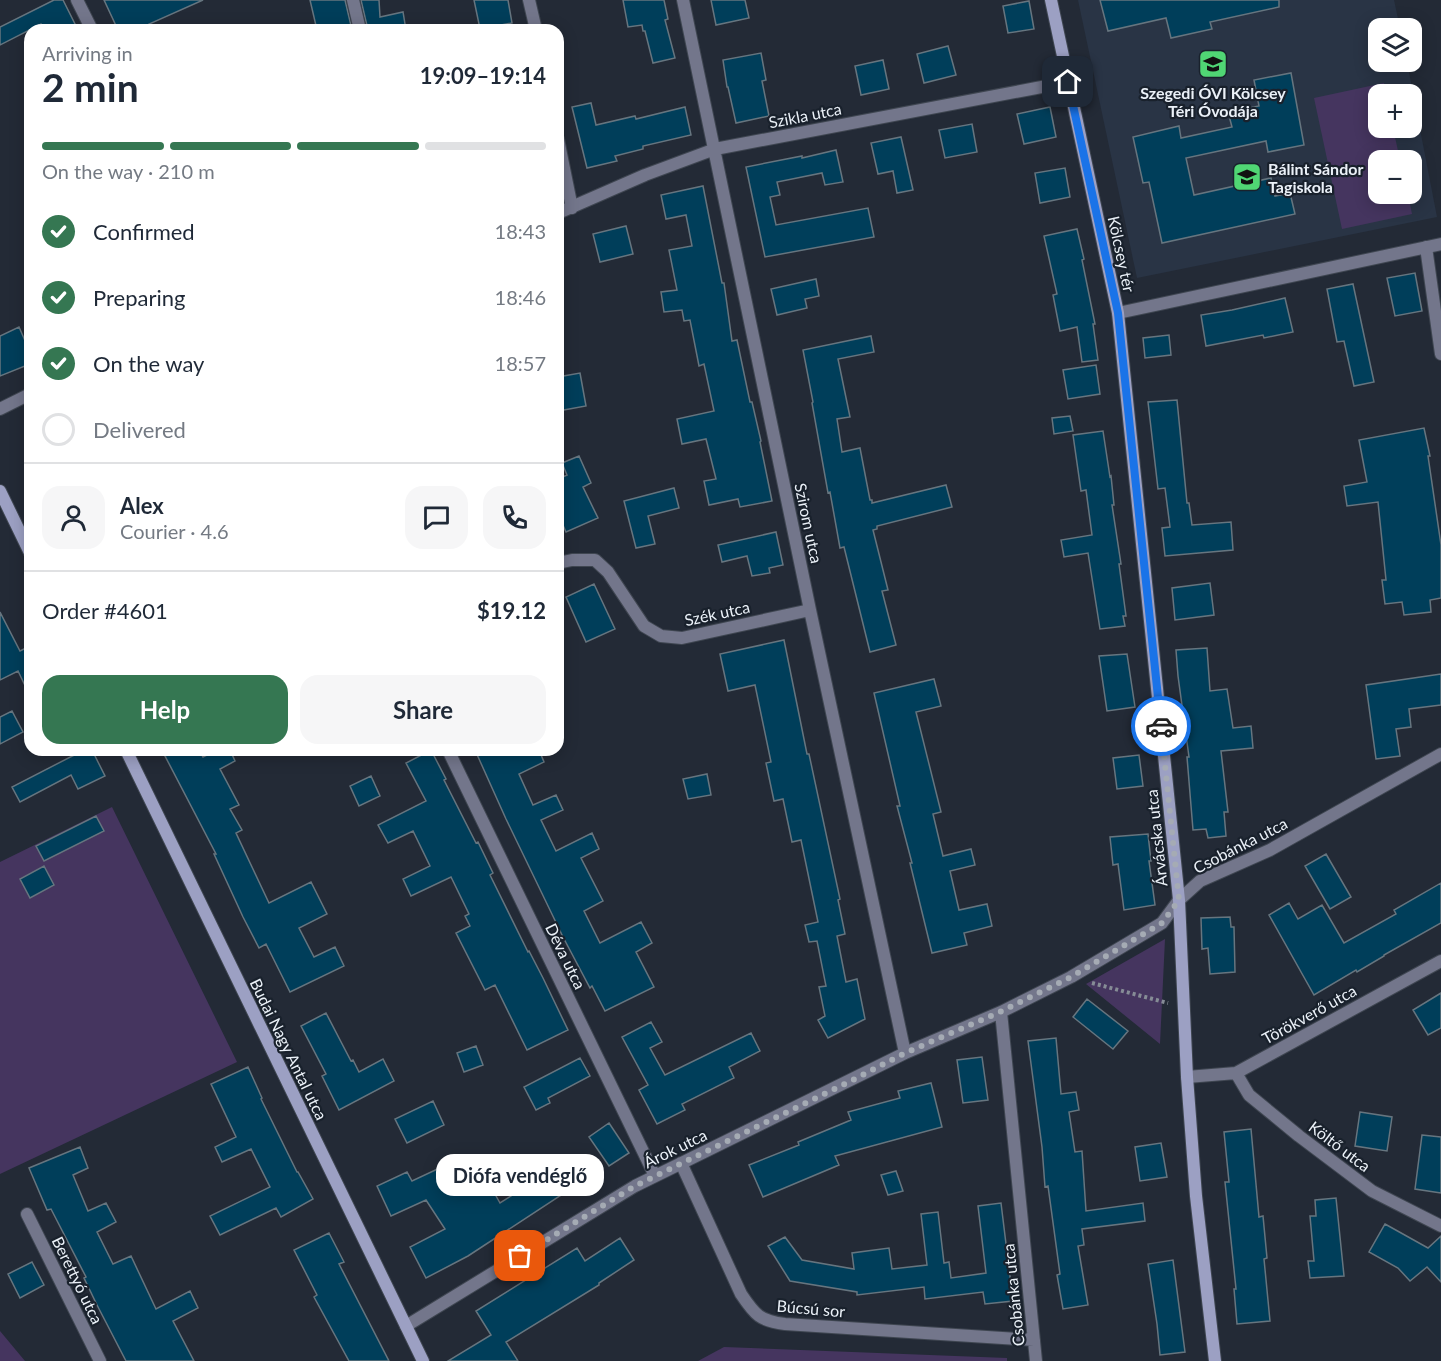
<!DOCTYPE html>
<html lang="en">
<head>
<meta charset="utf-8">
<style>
	:root { --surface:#fff; --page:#f6f6f7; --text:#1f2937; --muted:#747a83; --line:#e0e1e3; --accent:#357752 }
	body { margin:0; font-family:Lato,sans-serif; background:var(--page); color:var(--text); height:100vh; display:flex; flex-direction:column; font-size:22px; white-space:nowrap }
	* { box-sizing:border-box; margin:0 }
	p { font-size:20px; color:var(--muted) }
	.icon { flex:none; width:33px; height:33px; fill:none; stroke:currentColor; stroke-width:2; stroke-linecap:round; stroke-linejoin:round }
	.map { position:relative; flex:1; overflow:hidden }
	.panel { position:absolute; left:24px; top:24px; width:540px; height:732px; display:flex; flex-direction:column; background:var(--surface); border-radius:18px; box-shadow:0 3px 15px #0003 }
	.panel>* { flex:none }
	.tools { position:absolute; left:1368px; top:18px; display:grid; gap:12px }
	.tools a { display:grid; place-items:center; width:54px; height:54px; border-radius:12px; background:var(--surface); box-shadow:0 3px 15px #0003; font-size:30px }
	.pin { position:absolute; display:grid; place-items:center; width:51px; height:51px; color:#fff; margin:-26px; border-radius:12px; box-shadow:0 3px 9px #0006 }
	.courier { position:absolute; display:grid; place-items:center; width:60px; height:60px; margin:-30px; border:4px solid #1a73e8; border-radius:50%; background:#fff; color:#222; box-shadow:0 2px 8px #0007 }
	.bubble { position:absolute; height:42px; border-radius:18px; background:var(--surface); box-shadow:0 3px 15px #0003; font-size:20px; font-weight:700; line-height:42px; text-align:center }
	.summary em { font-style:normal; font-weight:700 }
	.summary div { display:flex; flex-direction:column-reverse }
	.summary { display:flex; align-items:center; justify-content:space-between; height:102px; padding:0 18px }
	h1 { font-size:39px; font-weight:700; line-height:45px }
	.bar { display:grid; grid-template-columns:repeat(4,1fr); gap:9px 6px; align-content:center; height:72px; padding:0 18px }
	.bar i { height:8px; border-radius:4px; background:var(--line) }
	.bar .selected { background:var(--accent) }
	.bar p { grid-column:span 4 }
	.line { display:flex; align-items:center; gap:15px; padding:0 18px; border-top:2px solid var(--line) }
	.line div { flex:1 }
	.round { display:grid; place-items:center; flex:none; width:63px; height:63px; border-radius:18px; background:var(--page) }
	ol { padding:0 18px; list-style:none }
	li { display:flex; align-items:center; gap:18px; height:66px }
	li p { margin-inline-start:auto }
	li .icon { padding:6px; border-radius:50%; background:var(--accent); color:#fff; stroke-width:4 }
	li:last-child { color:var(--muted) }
	li i { width:33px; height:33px; border:3px solid var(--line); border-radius:50% }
	.action { display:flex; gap:12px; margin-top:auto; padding:12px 18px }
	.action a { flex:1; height:69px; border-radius:18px; background:var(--accent); color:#fff; font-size:24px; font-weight:700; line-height:69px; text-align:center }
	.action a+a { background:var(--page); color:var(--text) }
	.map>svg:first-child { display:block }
	.built { fill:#293445; fill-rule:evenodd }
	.green { fill:#45355f }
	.building { fill:#003e5a; stroke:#66757f; stroke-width:1.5 }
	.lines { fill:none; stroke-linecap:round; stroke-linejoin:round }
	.street-casing { stroke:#3f4651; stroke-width:14 }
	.secondary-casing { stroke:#3f4651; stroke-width:14 }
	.path { stroke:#868c96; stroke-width:4; stroke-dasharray:3 3; stroke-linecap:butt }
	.street { stroke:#73768b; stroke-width:12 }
	.secondary { stroke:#9ca0c3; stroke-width:12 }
	.done { stroke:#a5abb4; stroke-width:6; stroke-dasharray:0 10.8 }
	.route { stroke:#1a73e8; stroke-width:8 }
	.labels { text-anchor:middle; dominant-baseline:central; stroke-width:4.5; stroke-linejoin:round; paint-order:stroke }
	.poi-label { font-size:16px; font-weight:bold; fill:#ebf1f8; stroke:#19212c }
	.street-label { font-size:16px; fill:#ebf1f8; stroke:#19212c }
</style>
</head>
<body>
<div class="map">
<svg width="1441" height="1361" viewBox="0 0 1441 1361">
	<rect width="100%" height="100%" fill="#232a36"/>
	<path class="built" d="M1078 0H1394L1400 28H1378V62H1407L1437 217 1137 278ZM1378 94H1412V128H1378ZM1378 160H1412V194H1378Z"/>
	<path class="green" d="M1384 83 1386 94H1378V128H1393L1400 160H1378V194H1408L1412 214 1342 229 1314 98Z
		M112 807 237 1062 0 1174V862Z
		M1165 939 1160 1044 1086 984Z
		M0 1331 25 1361H0Z
		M724 1347 1007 1358V1361H698Z"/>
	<path class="building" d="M54 0H63L78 30H43L41 24 0 45V27Z
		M104 0H203L149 24 152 30H118Z
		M310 0H345L352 30H317Z
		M361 0H379L380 17 403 12 406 30H368Z
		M474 0H508L512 23 480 29Z
		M623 0H664L668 19 665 20 675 58 653 63 645 31H643L642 25 628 27Z
		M711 0H745L749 18 716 25Z
		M1100 0H1279V7L1210 22 1212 29 1171 38 1166 18 1108 31Z
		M1029 1 1034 29 1008 33 1003 6Z
		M948 46 956 75 924 83 917 54Z
		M761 53 766 80 762 81 769 116 736 123 728 87H727L723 60Z
		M883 60 889 89 861 95 855 66Z
		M1291 73 1304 145 1268 152 1266 141 1186 158 1194 195 1271 178 1275 196 1290 193 1295 214 1162 243 1149 182 1143 183 1133 137 1179 126 1181 138 1232 127 1228 112 1259 106 1254 80Z
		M591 103 596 125 635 116 636 119 685 107 691 135 643 146V149L615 156 617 161 587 168 572 107Z
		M1050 107 1056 137 1024 144 1017 114Z
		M972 124 977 152 945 158 939 130Z
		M901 137 913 190 897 193 893 171 878 174 871 143Z
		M836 150 843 182 825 185 822 173 777 182 780 195 770 197 776 225 868 208 874 237 765 257 746 167 802 156V158Z
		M1065 168 1070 197 1040 203 1035 173Z
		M703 186 722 283H724L732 341 737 340 750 402H752L761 441 760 442 772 501 740 507 738 499 709 505 704 481 716 479 706 439 682 444 677 419 714 411 704 364 699 366 690 320 684 321 682 310 664 312 661 292 677 290 669 250 692 246 686 215 666 219 661 195Z
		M626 226 633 254 600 262 593 234Z
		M1077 229 1084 259 1082 260 1095 324H1093L1098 360 1082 362 1077 327 1060 331 1053 295 1057 294 1044 236Z
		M1415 273 1422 311 1395 316 1387 278Z
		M816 279 819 296 805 299 807 308 777 315 771 289Z
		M1353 284 1374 382 1354 386 1344 341 1337 342 1327 289Z
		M1285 298 1293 332 1264 338 1263 335 1206 346 1201 315 1232 310Z
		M19 327 30 352V364L0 376V336Z
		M1169 335 1171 355 1145 358 1143 338Z
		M871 336 874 352 838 359 850 417 837 419 842 452 860 448 870 500H872V503L946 485 952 507 877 526V529L873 530 888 590 882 591 896 645 870 652 844 547 840 548 830 492 828 493 812 403 813 402 803 350Z
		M1096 365 1100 394 1068 399 1063 370Z
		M580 373 586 406 558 411V377Z
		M1177 400 1187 503H1189L1192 525 1231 522 1233 550 1165 556 1162 528 1170 527 1165 488 1158 489 1148 402Z
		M1070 416 1073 431 1054 434 1052 418Z
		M1424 428 1430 456H1428L1441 545V598L1430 600 1431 612 1404 615 1402 602 1385 604 1382 580H1386L1378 502 1347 506 1344 486 1367 482 1359 440Z
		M1103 431 1110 477 1111 476 1114 505H1112L1121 564H1119L1126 616H1123L1125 626 1100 629 1088 553 1064 557 1061 540 1092 535 1086 490 1081 491 1073 435Z
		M579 456 591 483 583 487 598 518 566 532 558 514V479L567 475 562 463Z
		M674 488 679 508 648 516 655 544 636 548 624 501Z
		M776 532 783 565 769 568 770 573 752 576 747 556 722 562 718 545Z
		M1210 583 1214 615 1175 620 1172 588Z
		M594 584 615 629 586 642 566 597Z
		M0 612 20 651 30 646V696L18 671 0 680Z
		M784 640 807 754H809L840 899 838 900 845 934 837 936 846 982 857 979 865 1019 828 1038 818 1020 825 1016 819 987 826 986 817 941 809 942 805 925 818 922 801 840 792 842 783 799 774 801 766 763 771 762 755 685 728 691 720 654Z
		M1207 648 1210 691 1227 689 1233 728 1251 726 1253 748 1221 751 1228 812H1224L1226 836 1208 838 1206 829 1193 830 1187 757H1189L1178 676 1176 650Z
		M1127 654 1135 707 1107 711 1099 656Z
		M1441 674V705L1409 709 1411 727 1396 729 1400 756 1376 759 1366 685Z
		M934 679 941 706 916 712 941 812 933 814 943 856 971 849 975 865 950 871 959 910 987 904 992 926 964 933 967 945 932 953 910 863H912L897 806H900L874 693Z
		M12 711 23 732 0 744V717Z
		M84 750H92L105 776 78 789 71 775 20 802 12 787Z
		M177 750H199L203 757 217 750H230L235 761 220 769 239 805 230 809 242 830 236 833 269 903 311 882 327 914 299 928 314 957 335 947 344 966 290 992 266 944 259 948 243 917 214 854H216L165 756Z
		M431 750 446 779 444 780 476 843 478 842 493 873 490 875 528 952 529 951 543 978 568 1030 527 1050 495 985 485 990 456 933 470 926 465 916 469 914 451 877 411 896 403 879 430 866 413 831 388 843 378 825 426 801 406 763Z
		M475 750H539L544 762 519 774 533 805 556 795 563 810 541 820 556 851 592 833 599 849 581 858 603 901 584 911 600 943 641 922 652 943 636 952 654 987 605 1011 592 986 590 988 563 937 506 819Z
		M1139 755 1143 786 1117 789 1113 758Z
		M707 774 711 795 688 799 683 779Z
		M371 776 380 796 359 806 350 786Z
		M96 816 104 831 44 861 36 846Z
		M1148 834 1151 861H1149L1155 905 1124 910 1118 864 1113 865 1110 837Z
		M1326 854 1351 897 1330 909 1305 866Z
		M44 866 54 885 30 898 20 879Z
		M1441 883V923L1384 955V956L1357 972 1356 970 1314 995 1269 915 1289 903 1298 919 1322 905 1344 943 1396 914 1394 910Z
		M1230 917 1231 927H1234L1235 972 1210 974 1208 948 1202 949 1201 918Z
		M1441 993V1028L1428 1035 1413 1010Z
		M1087 999 1128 1031 1113 1049 1073 1017Z
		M326 1013 351 1061 353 1060 359 1072 383 1059 394 1081 339 1110 322 1076 326 1074 301 1026Z
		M651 1022 662 1042 650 1048 665 1075 751 1033 760 1051 729 1067 734 1078 682 1104 685 1110 657 1124 639 1090 648 1085 622 1037Z
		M1056 1038 1061 1094 1076 1092 1079 1110 1069 1112 1075 1152 1082 1151 1086 1211 1143 1203 1145 1221 1082 1229 1084 1245 1078 1246 1088 1305 1063 1309 1057 1275 1060 1274 1048 1186 1045 1187 1042 1147 1028 1041Z
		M476 1046 483 1065 464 1072 457 1053Z
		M982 1057 988 1100 963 1103 957 1060Z
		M580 1058 590 1076 548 1098 550 1103 536 1110 524 1087Z
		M248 1067 262 1098 261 1099 297 1172H298L313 1199 281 1217 276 1208 220 1235 210 1216 270 1187 251 1149 222 1162 215 1147 236 1137 211 1084Z
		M931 1083 942 1127 835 1156 839 1165 763 1197 749 1165 799 1145 798 1142 851 1120 848 1112 900 1098 898 1091Z
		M433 1101 444 1125 407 1143 395 1119Z
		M1360 1112 1392 1117 1387 1151 1355 1146Z
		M609 1123 629 1153 609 1166 589 1137Z
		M1251 1129 1259 1217 1263 1216 1267 1258 1264 1259 1270 1321 1237 1324 1234 1289H1236L1225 1182H1229L1224 1132Z
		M1422 1135 1441 1137V1193L1415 1189Z
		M1161 1143 1167 1177 1140 1181 1135 1147Z
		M80 1147 88 1168 73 1175 88 1211 106 1203 116 1222 97 1232 113 1264 131 1256 156 1309 190 1291 198 1308 173 1321 194 1361H126L97 1305 84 1278 86 1277 51 1209 47 1210 29 1168Z
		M564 1162 578 1184 468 1256 426 1278 410 1247 445 1229 426 1200 391 1216 377 1186 407 1172 412 1181 446 1165 456 1185 482 1171 500 1203Z
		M896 1171 903 1191 888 1195 881 1175Z
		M1336 1198 1344 1276 1310 1278 1308 1261H1314L1310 1216H1316L1315 1200Z
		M1001 1203 1013 1301 985 1304 983 1292 925 1299 924 1287 857 1295V1292L790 1281 768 1246 785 1237 802 1260 854 1269 852 1253 889 1248 892 1269 927 1265 921 1214 938 1212 944 1263 949 1262 951 1278 986 1273 978 1206Z
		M1385 1224 1428 1248 1441 1236V1282L1427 1267 1410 1281 1398 1268 1369 1252Z
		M329 1233 344 1262 339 1264 389 1361H349L314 1297 317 1295 294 1250Z
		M620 1238 634 1260 599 1283V1285L506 1342 518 1361H448L491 1335 476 1311 577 1248 585 1261Z
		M1173 1260 1185 1352 1160 1355 1157 1324 1148 1264Z
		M32 1262 44 1285 20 1298 8 1274Z"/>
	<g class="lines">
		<g class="street-casing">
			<path id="street" d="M77 0 92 30
				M353 0 360 30
				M529 0 536 30
				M683 0 810 610 905 1053
				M558 139 572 208
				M558 213 645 175 715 149 1068 82
				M1426 247 1441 354
				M1118 313 1441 244
				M0 409 30 394
				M558 563 572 560H595L608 572 644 626 661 636 682 638 810 610
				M448 750 655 1176
				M1001 1012 1036 1361
				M1236 1073 1249 1095 1299 1136 1372 1191 1441 1226
				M1187 1077 1236 1073 1441 961
				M681 1163 741 1294C755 1315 760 1321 785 1324L1034 1340
				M27 1214 100 1361
				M406 1326 635 1186 905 1053 1001 1012 1071 977 1162 923 1179 900 1200 881 1270 850 1441 754"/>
		</g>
		<g class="secondary-casing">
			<path id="secondary" d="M1051 0 1118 313 1179 900 1187 1077 1196 1196 1215 1361
				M0 491 30 553
				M126 750 423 1361"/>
		</g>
		<path class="path" d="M1092 983 1168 1003"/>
		<use href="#street" class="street"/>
		<use href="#secondary" class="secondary"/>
	</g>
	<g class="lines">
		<path class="done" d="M520 1256 635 1186 851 1081 905 1053 1000 1012 1071 977 1162 923 1179 900 1161 726"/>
		<path class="route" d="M1068 82 1118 313 1161 726"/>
	</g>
	<defs>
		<g id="school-square" transform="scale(1.5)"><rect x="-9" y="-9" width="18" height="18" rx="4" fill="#50d674" stroke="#19212c"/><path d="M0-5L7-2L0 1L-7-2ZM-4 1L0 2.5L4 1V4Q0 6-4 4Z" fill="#111"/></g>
	</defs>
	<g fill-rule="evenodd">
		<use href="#school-square" x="1213" y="64"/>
		<use href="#school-square" x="1247" y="177"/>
	</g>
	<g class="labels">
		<g class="poi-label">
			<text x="1213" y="92">Szegedi ÓVI Kölcsey<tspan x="1213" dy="18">Téri Óvodája</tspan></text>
			<text x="1268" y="168" text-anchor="start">Bálint Sándor<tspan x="1268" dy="18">Tagiskola</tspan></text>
		</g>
		<g class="street-label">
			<text transform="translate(805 115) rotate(-11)">Szikla utca</text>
			<text transform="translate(1122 254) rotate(78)">Kölcsey tér</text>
			<text transform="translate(809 523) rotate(78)">Szirom utca</text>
			<text transform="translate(717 613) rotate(-12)">Szék utca</text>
			<text transform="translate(1156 838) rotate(-96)">Árvácska utca</text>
			<text transform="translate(1240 845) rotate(-27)">Csobánka utca</text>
			<text transform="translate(566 956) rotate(64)">Déva utca</text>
			<text transform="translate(1309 1014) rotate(-29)">Törökverő utca</text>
			<text transform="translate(289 1049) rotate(64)">Budai Nagy Antal utca</text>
			<text transform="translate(1340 1146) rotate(37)">Költő utca</text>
			<text transform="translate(675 1148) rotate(-26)">Árok utca</text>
			<text transform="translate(78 1280) rotate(64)">Berettyó utca</text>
			<text transform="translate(1013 1295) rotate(-96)">Csobánka utca</text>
			<text transform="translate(811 1308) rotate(5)">Búcsú sor</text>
		</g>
	</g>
</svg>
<div class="tools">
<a><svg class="icon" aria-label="layers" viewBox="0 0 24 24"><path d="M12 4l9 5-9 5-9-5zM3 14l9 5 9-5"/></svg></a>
<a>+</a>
<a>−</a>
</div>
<div class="pin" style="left:520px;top:1256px;background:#ea580c"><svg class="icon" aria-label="bag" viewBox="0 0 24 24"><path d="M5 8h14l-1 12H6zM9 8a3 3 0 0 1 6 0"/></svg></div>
<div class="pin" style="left:1068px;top:82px;background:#1f2937"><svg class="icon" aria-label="home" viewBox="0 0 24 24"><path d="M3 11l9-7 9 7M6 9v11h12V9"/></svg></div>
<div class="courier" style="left:1161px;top:726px"><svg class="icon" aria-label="car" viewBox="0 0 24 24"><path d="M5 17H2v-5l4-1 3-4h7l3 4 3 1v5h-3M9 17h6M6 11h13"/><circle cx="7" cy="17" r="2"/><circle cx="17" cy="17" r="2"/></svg></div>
<div class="bubble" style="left:436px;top:1154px;width:168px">Diófa vendéglő</div>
<section class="panel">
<div class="summary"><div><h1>2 min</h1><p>Arriving in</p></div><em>19:09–19:14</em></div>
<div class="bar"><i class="selected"></i><i class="selected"></i><i class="selected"></i><i></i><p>On the way · 210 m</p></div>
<ol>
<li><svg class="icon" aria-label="check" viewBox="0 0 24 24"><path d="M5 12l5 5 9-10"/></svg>Confirmed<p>18:43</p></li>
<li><svg class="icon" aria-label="check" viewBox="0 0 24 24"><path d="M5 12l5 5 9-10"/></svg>Preparing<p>18:46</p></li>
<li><svg class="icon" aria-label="check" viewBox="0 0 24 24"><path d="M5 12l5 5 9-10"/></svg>On the way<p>18:57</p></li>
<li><i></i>Delivered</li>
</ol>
<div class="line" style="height:108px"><a class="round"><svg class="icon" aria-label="person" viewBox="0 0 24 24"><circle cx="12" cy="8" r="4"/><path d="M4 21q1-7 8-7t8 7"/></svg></a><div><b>Alex</b><p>Courier · 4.6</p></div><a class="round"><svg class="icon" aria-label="chat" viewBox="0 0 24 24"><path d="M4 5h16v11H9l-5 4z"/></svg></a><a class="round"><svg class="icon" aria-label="phone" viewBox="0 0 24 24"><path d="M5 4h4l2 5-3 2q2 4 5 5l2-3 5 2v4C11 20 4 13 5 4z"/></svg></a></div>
<div class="line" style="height:78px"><div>Order #4601</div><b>$19.12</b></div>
<div class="action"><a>Help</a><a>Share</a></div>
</section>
</div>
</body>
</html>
